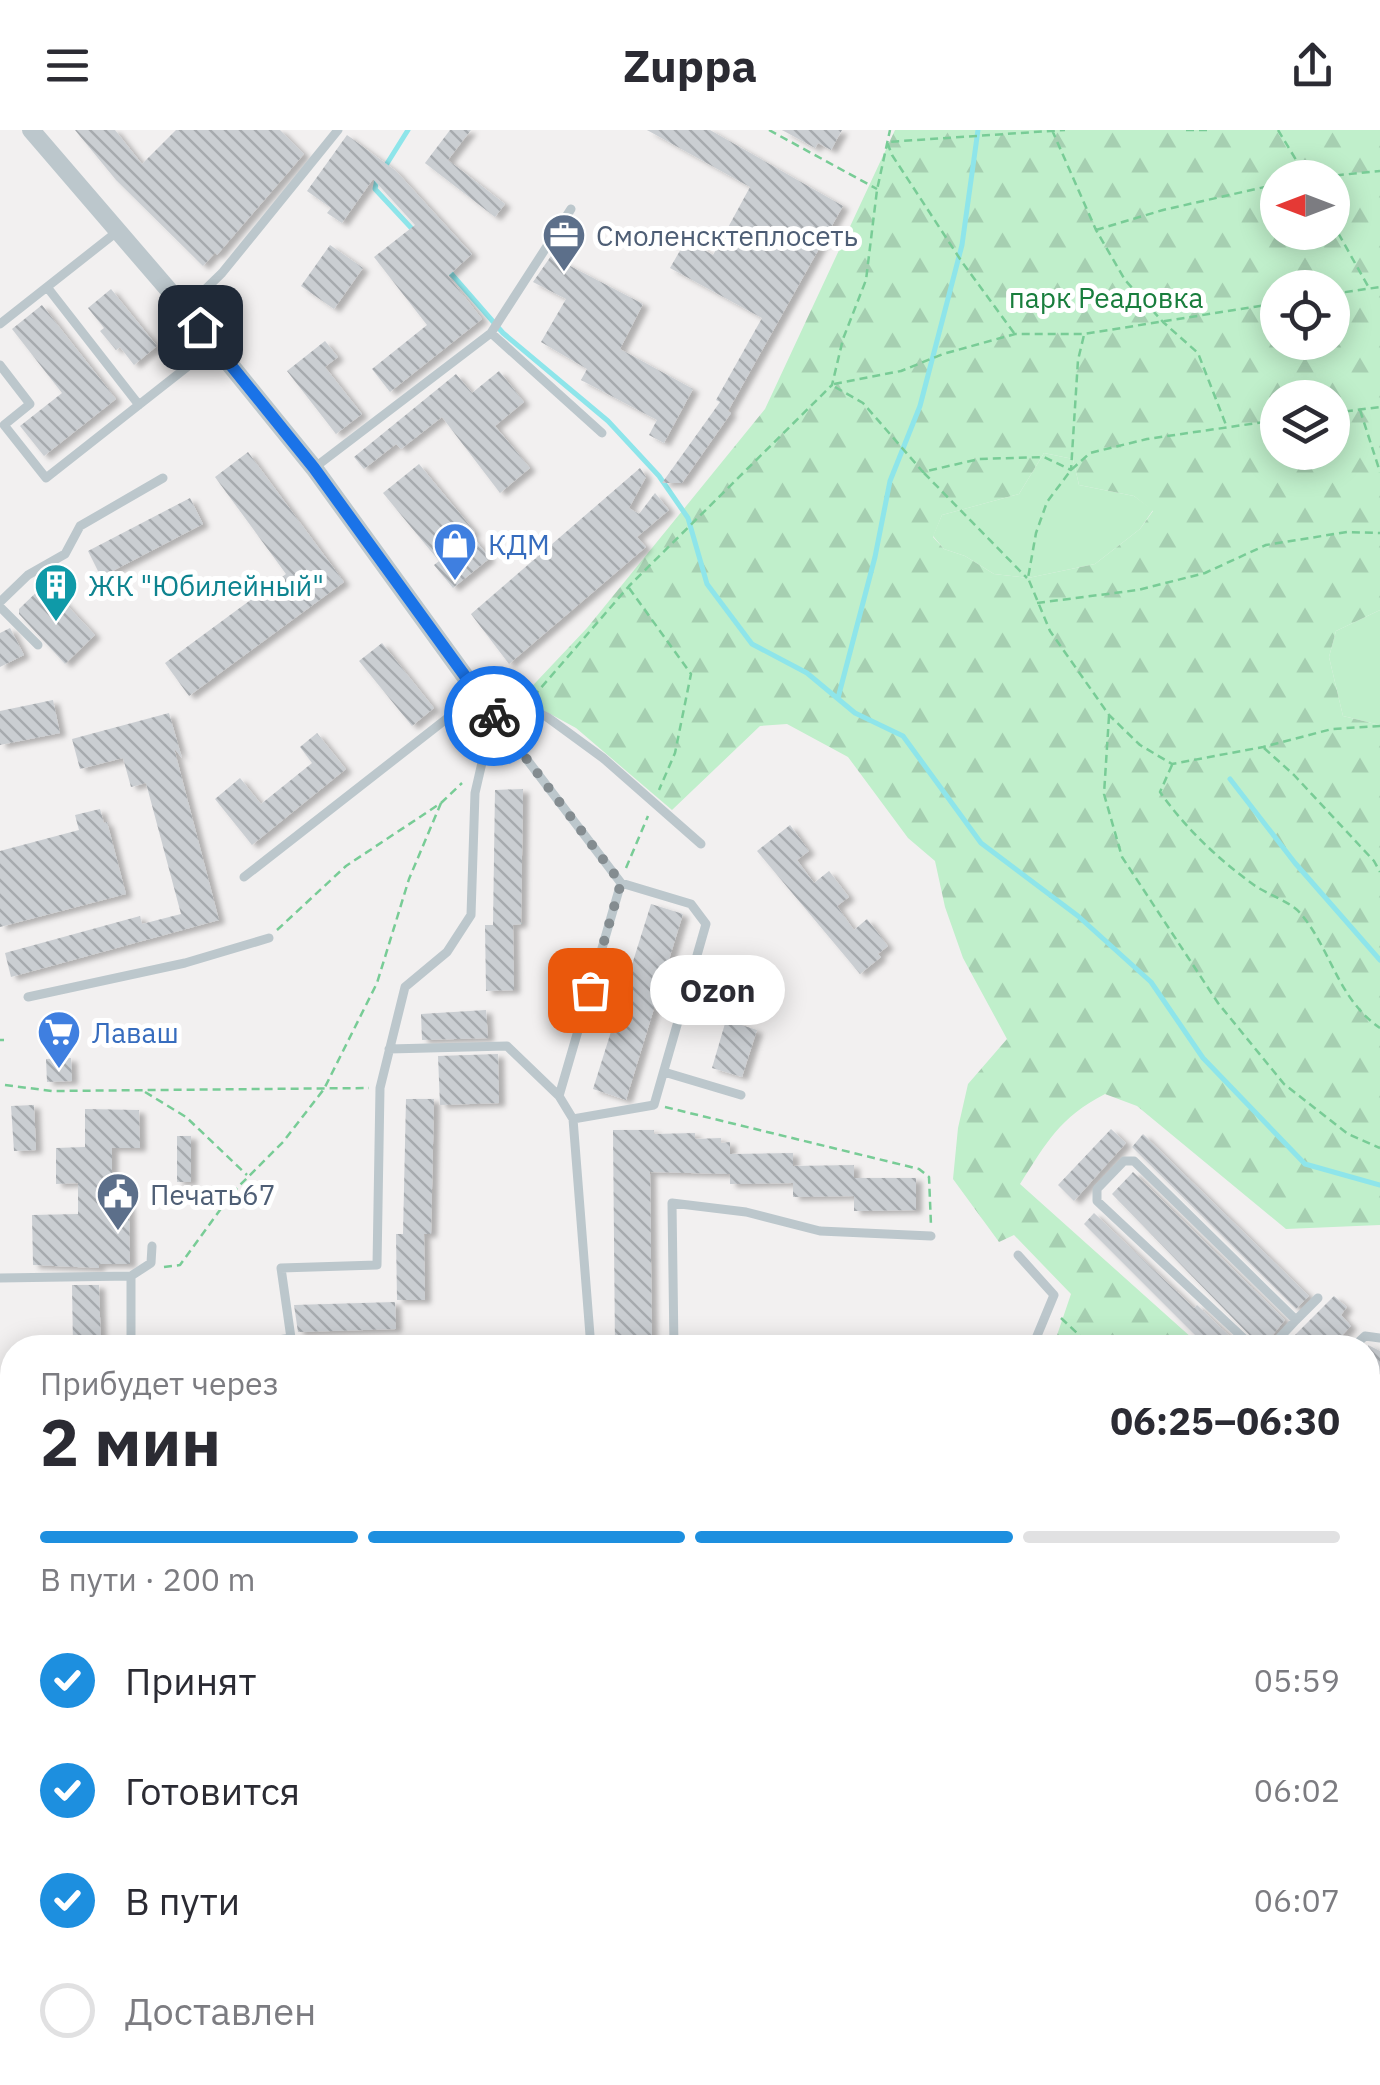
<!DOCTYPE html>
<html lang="ru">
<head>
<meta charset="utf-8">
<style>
	:root { --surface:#fff; --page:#f2f2f3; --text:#2b2b33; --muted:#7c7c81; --line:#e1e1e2; --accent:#1d8fdf }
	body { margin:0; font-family:"IBM Plex Sans",sans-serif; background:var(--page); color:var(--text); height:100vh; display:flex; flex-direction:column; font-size:38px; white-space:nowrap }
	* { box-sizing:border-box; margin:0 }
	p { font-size:32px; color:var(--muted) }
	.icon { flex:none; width:55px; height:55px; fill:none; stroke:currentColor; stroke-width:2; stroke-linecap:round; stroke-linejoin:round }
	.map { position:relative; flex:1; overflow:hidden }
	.drawer { position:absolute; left:0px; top:1205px; width:1380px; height:750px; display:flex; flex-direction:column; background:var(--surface); border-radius:40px 40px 0 0; box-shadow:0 5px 25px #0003 }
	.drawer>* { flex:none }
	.needle { width:65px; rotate:270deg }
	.tools { position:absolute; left:1260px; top:30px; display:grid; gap:20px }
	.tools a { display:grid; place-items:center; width:90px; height:90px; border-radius:50%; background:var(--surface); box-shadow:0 5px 25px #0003; font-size:50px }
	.pin { position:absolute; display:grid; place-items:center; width:85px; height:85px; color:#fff; margin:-42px; border-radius:20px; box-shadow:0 5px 15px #0006 }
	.courier { position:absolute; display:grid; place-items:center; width:100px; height:100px; margin:-50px; border:8px solid #1a73e8; border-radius:50%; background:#fff; color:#222; box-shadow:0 2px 12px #0007 }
	.bubble { position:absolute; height:70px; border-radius:35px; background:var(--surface); box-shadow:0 5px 25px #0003; font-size:32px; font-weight:700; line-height:70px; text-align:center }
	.head em { font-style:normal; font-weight:700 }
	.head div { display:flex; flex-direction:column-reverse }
	.head { display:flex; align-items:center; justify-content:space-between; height:170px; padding:0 40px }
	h1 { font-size:65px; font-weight:700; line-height:75px }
	.bar { display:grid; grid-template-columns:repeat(4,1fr); gap:15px 10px; align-content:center; height:120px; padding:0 40px }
	.bar i { height:12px; border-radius:8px; background:var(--line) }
	.bar .active { background:var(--accent) }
	.bar p { grid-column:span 4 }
	ol { padding:0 40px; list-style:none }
	li { display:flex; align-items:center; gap:30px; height:110px }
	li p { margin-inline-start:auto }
	li .icon { padding:10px; border-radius:50%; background:var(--accent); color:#fff; stroke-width:4 }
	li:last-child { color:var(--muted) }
	li i { width:55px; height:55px; border:5px solid var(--line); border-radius:50% }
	header { display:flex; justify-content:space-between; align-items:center; height:130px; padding:0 40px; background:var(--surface); font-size:45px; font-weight:700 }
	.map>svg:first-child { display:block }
	.grass { fill:#c0efcb }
	.forest { fill:url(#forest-firs); fill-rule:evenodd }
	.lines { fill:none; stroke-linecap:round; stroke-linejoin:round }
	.stream { stroke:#8ee5ea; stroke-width:5 }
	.building { fill:url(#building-back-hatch); filter:url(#shadow) }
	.path { stroke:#78cc96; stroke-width:2.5; stroke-dasharray:8 5; stroke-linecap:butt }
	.lane { stroke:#bcc7cc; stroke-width:9 }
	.street { stroke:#bcc7cc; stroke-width:18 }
	.primary { stroke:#b0c4ce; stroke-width:28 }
	.done { stroke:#848c90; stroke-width:10; stroke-dasharray:0 18 }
	.route { stroke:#1a73e8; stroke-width:12 }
	.labels { text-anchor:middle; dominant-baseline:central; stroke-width:10; stroke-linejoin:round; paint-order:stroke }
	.service-label { font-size:28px; fill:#4e5e75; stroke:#fff; text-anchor:start }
	.park-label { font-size:28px; fill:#197e3d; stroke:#fff }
	.shop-label { font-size:28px; fill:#366cbe; stroke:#fff; text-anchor:start }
	.culture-label { font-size:28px; fill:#0d838f; stroke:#fff; text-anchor:start }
</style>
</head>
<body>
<header><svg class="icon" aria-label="menu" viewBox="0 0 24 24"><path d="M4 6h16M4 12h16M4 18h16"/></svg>Zuppa<svg class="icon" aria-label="share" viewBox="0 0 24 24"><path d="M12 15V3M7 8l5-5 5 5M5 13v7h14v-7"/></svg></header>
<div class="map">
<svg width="1380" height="1955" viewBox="0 0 1380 1955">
	<defs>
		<pattern id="forest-firs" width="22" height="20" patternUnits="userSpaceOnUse" patternTransform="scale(2.5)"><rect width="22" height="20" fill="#c0efcb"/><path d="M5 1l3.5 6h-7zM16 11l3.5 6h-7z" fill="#a6cfb1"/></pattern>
		<pattern id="building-back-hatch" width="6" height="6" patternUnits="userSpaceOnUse" patternTransform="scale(2.5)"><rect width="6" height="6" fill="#caced2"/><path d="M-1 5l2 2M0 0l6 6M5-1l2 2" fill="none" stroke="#a6aaae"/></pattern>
		<filter id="shadow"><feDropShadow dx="6" dy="3.5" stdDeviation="2.5" flood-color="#0004"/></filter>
	</defs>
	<rect width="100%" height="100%" fill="#f2f0f0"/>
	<path class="grass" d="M1044 323 1073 329 1079 355 1134 366 1153 380 1140 399 1095 434 1028 448 994 444 965 426 944 419 933 406 942 385 1019 364Z
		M1380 480V595L1343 586 1329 527 1336 501Z
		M212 1943H426L437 1955H223Z"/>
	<path class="forest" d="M895 0H1380V480L1336 501 1329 527 1343 586 1380 595V1095L1286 1099 1137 976 1105 964C1059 988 1047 1012 1020 1054L1202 1217H1053L1071 1164 1014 1105 999 1112 953 1049 958 998 968 954 1007 909 963 828 945 777 935 731 908 708 848 627 787 594 760 596 672 680 576 598 521 568 587 498 765 279ZM1278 48H1332V102H1278ZM1278 158H1332V212H1278ZM1278 268H1332V322H1278ZM1044 323 1073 329 1079 355 1134 366 1153 381 1140 399 1095 434 1028 448 994 444 965 426 944 419 933 407 942 385 1019 364Z
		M745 1942H841V1943L826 1955H747Z
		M61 1943H212L223 1955H62Z
		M486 1943H554L560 1955H496Z
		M1063 1943H1134L1136 1955H1049Z"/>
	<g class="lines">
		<path class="stream" d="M383 40 408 0
			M377 49 375 59 415 102
			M448 140 503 203 608 291 659 346 688 388 707 454 752 514 807 543 855 583 903 606 981 713 1078 786 1151 852 1203 928 1305 1034 1380 1055
			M838 568 875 427 890 351 920 276 962 115 978 0
			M1230 649 1295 733 1380 830"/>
	</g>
	<path class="building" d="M75 0H115L142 34 176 0H280L304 24 217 125 215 123 203 136 116 50Z
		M450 0H471L448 30 505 74 495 87 425 33Z
		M647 0H710L843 76 728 281 731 283 682 353H662L720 272 716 270 762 188 670 138 686 110 713 125 750 57Z
		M782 0H842L831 20 818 13 815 18Z
		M347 5 396 41 472 124 448 146 482 189 390 262 372 239 427 195 374 127 415 95 373 49 342 93 327 83 331 78 307 61Z
		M330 115 363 138 334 179 301 156Z
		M551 126 643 174 620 219 693 259 664 313 649 305 657 290 581 250 587 239 541 212 566 169 533 152Z
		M111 159 157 216 134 235 120 217 116 220 100 201 104 198 88 178Z
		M42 175 116 269 44 326 20 296 62 263 12 199Z
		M325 211 338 227 325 237 362 284 336 304 287 241Z
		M499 241 524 272 495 296 530 338 500 363 442 287 401 319 396 314 364 339 354 327 456 244 472 263Z
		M248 322 344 452 189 566 165 533 286 444 215 347Z
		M419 334 475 402 471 405 490 428 453 458 434 435 439 431 383 363Z
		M640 338 646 347 629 378 639 384 655 363 669 380 637 407 646 417 509 534 471 484Z
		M190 368 203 394 101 447 88 421Z
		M46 453 95 505 65 534 19 484V479Z
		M10 498 24 525 0 537V503Z
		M382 513 434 578 412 596 359 531Z
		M53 570 60 603 0 615V581Z
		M169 583 182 628 174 618 219 790 11 847 5 823 140 786 142 794 181 784 146 653 131 657 123 628 80 639 72 609Z
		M317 603 346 639 252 715 215 669 240 648 261 674 312 633 300 617Z
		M523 659 521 794 513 795 514 860 486 861 485 795H493L495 660Z
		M100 679 104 693 107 692 126 764 0 797V721L79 700 75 685Z
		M790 695 809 721 797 730 814 753 829 741 849 767 837 776 854 800 867 789 888 816 878 824 881 827 860 844 757 721Z
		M651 774 683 784 626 970 593 959Z
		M717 837 749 848 735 893 757 900 742 947 712 938 726 890 703 883Z
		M486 880 488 908 422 910 421 884Z
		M498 924 499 973 440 975 438 926Z
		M71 928 72 951 47 952 46 929Z
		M406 969H434L431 1104H424L425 1170H397L396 1104H403Z
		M34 975 36 1020 14 1021 11 976Z
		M85 979 139 980 140 1018H112V1074H129L130 1134H99V1138L33 1135 32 1085 78 1084V1053L56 1054V1018L85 1017Z
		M1111 999 1126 1013 1074 1071 1058 1055Z
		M613 1000H654V1004L695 1003V1009L721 1008V1013L730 1012V1024L793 1023V1036L854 1035V1048H916V1080L854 1081V1066L793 1067V1053L730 1054V1044L650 1042 652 1218H615Z
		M1143 1004 1309 1166 1296 1179 1132 1017Z
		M177 1006H191V1052H177Z
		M1133 1042 1285 1190 1262 1218 1112 1064Z
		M1094 1083 1194 1178 1197 1175 1242 1218H1208L1084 1094Z
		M72 1155H99L101 1218H73Z
		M1334 1166 1347 1177 1341 1185 1351 1196 1330 1218H1282Z
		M395 1172 396 1199 298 1202 294 1175Z
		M1368 1215 1380 1221V1252L1368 1244Z
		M1368 1263 1380 1271V1319L1368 1313Z
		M1368 1330 1380 1337V1375L1368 1366Z
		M1370 1390 1380 1395V1432L1368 1443Z
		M1380 1454V1508L1368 1519V1464Z
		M1380 1529V1587L1368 1598V1539Z
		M1380 1609V1668H1379L1368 1658V1619Z
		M1368 1701 1380 1713V1734L1368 1732Z
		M1380 1788V1831L1368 1845V1802Z
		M1380 1867V1922L1368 1933V1883Z
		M961 1942H1020L1004 1955H971Z
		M1321 1942H1360L1352 1955H1311Z"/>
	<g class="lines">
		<path class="path" d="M769 0 877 59
			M1052 0 1096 100 1125 150 1163 192 1198 223 1226 295
			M1186 0H1212
			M1278 0 1307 48
			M1310 48 1380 41
			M1332 92 1369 158
			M1096 100 1163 80 1278 54
			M1332 164 1380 157
			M1014 203 962 132 892 25 887 12 1065 0
			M834 254 901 241 943 224 1015 204H1084L1278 173
			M835 257 863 273 923 342 979 329 1044 327 1071 340 1078 230 1084 205
			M1360 280 1380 342
			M1332 283 1380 277
			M1278 290 1147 309 1090 323 1071 340 1047 372 1036 403 1028 448 1050 501 1109 585 1140 615 1172 634 1263 617 1332 599 1380 596
			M924 343 1027 448
			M629 458 691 544 675 623 659 660
			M1037 473 1138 460 1205 443 1266 415 1347 402 1380 403
			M533 567 629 456 832 255 843 209 866 150 877 60 890 0
			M1109 586 1104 664 1122 727 1218 873 1284 954 1348 1004 1380 1018
			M1264 618 1294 645 1374 731 1380 742
			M1172 635 1160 662C1186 699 1218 729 1254 755 1268 765 1290 771 1301 784 1332 821 1337 868 1380 898
			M626 738 648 686
			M277 800 346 736 441 673 462 653
			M0 910H4
			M5 955 52 961 369 958
			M145 962 186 987 247 1045
			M665 977 919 1039 929 1047 931 1095
			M164 1137 180 1135 233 1062 283 1012 324 959 377 853 409 749 441 673
			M1061 1188 1093 1218
			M96 1942 97 1955
			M501 1955 513 1942
			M728 1955 745 1942
			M1166 1955 1170 1942"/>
		<path class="lane" d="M47 157 139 275
			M185 179 222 143 338 0
			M0 194 118 101
			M491 203 602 303
			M0 235 30 274 4 295 46 348 215 215
			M314 338 491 203 571 79
			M0 472 28 445 65 424 80 396 163 348
			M0 477 38 515
			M493 585 621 753 559 966 573 989 591 1218
			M493 585 509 578 527 577 547 587 603 628 701 714
			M244 747 477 565
			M28 867 185 833 269 808
			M389 919 507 916 559 966
			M664 942 741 965
			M573 989 654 975 706 794 691 774 621 753
			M1018 1125 1054 1165 1032 1218
			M131 1146 151 1133 152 1116
			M0 1148 131 1146V1218
			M227 1218 291 1208
			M315 1218 291 1208 281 1138 377 1135 380 958 405 857 447 822 471 785 475 663 493 585
			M674 1218 672 1073 746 1082 820 1101 931 1106
			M1254 1218 1097 1071V1059L1124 1031H1134L1296 1190 1318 1168
			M1270 1218 1296 1190
			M1352 1218 1365 1206 1380 1208
			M1368 1252 1380 1263
			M0 1314H12
			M1368 1321 1380 1329
			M1368 1379 1380 1387
			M1368 1456 1380 1440
			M1368 1531 1380 1516
			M1368 1611 1380 1595
			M1380 1676 1377 1680 1380 1693
			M1368 1744 1380 1755
			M1368 1785 1380 1770
			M1368 1863 1380 1848
			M477 1942 487 1955
			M1224 1955 1233 1942
			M1360 1955 1380 1930"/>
		<path class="street" d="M31 0 185 179 314 338 493 585"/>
		<path class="primary" d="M0 1386 12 1592
			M33 1942 34 1955"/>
	</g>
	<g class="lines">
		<path class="done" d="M494 586 621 753 590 860"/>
		<path class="route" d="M200 197 314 338 494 586"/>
	</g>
	<defs>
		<g id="office-pin" transform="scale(2.25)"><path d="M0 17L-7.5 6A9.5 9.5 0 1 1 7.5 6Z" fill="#5c6f8a" stroke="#fff"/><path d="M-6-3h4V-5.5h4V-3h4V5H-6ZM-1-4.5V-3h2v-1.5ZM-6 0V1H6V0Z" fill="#fff"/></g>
		<g id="shop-pin" transform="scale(2.25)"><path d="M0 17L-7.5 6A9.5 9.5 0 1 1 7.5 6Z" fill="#3f7fe0" stroke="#fff"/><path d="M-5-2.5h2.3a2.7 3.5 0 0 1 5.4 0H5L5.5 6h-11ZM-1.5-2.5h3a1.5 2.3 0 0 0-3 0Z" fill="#fff"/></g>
		<g id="building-pin" transform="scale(2.25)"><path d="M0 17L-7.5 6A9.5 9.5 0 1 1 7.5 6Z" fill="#0f9aa8" stroke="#fff"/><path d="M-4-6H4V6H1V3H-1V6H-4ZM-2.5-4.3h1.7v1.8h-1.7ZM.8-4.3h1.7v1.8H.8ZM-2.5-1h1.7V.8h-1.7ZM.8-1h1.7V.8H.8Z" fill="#fff"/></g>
		<g id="supermarket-pin" transform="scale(2.25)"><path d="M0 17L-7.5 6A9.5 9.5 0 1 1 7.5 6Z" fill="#3f7fe0" stroke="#fff"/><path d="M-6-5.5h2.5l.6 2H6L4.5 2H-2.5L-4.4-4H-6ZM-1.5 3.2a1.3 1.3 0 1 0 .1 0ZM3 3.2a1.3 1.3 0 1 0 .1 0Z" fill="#fff"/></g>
		<g id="civic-pin" transform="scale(2.25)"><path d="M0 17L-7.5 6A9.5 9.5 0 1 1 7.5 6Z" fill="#5c6f8a" stroke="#fff"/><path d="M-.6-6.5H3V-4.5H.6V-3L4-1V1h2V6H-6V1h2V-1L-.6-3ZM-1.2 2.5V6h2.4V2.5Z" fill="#fff"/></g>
	</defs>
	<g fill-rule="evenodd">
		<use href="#office-pin" x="564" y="105"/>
		<use href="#shop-pin" x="455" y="414"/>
		<use href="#building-pin" x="56" y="455"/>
		<use href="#supermarket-pin" x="59" y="902"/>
		<use href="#civic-pin" x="118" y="1064"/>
	</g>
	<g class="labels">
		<g class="service-label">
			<text x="596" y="105">Смоленсктеплосеть</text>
			<text x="150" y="1064">Печать67</text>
		</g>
		<g class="park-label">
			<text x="1106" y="167">парк Реадовка</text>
		</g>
		<g class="shop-label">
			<text x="488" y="414">КДМ</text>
			<text x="92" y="902">Лаваш</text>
		</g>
		<g class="culture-label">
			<text x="88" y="455">ЖК "Юбилейный"</text>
		</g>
	</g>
</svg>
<div class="tools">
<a><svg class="needle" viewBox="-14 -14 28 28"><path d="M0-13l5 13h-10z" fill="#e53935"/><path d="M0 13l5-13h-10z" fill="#7c7c81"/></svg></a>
<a><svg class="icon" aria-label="locate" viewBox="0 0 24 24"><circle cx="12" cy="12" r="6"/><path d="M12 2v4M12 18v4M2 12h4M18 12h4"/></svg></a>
<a><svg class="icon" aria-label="layers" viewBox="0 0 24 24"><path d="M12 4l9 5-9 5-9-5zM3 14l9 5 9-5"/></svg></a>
</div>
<div class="pin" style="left:590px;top:860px;background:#ea580c"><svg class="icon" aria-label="bag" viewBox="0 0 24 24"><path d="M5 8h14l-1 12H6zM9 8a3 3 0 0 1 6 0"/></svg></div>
<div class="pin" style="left:200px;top:197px;background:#1f2937"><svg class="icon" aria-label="home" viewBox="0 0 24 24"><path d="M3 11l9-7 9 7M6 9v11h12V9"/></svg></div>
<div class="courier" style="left:494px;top:586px"><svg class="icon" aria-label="bike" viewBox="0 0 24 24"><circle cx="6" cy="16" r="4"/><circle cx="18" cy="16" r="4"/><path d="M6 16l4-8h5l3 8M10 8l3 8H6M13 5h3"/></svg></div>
<div class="bubble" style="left:650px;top:825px;width:135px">Ozon</div>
<section class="drawer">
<div class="head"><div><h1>2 мин</h1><p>Прибудет через</p></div><em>06:25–06:30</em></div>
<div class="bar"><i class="active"></i><i class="active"></i><i class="active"></i><i></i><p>В пути · 200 m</p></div>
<ol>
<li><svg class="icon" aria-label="check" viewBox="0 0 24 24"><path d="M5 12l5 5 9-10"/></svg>Принят<p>05:59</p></li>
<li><svg class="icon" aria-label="check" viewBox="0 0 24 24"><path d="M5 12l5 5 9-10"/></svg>Готовится<p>06:02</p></li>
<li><svg class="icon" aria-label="check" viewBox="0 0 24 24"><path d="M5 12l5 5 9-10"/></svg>В пути<p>06:07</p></li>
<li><i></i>Доставлен</li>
</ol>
</section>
</div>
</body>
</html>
